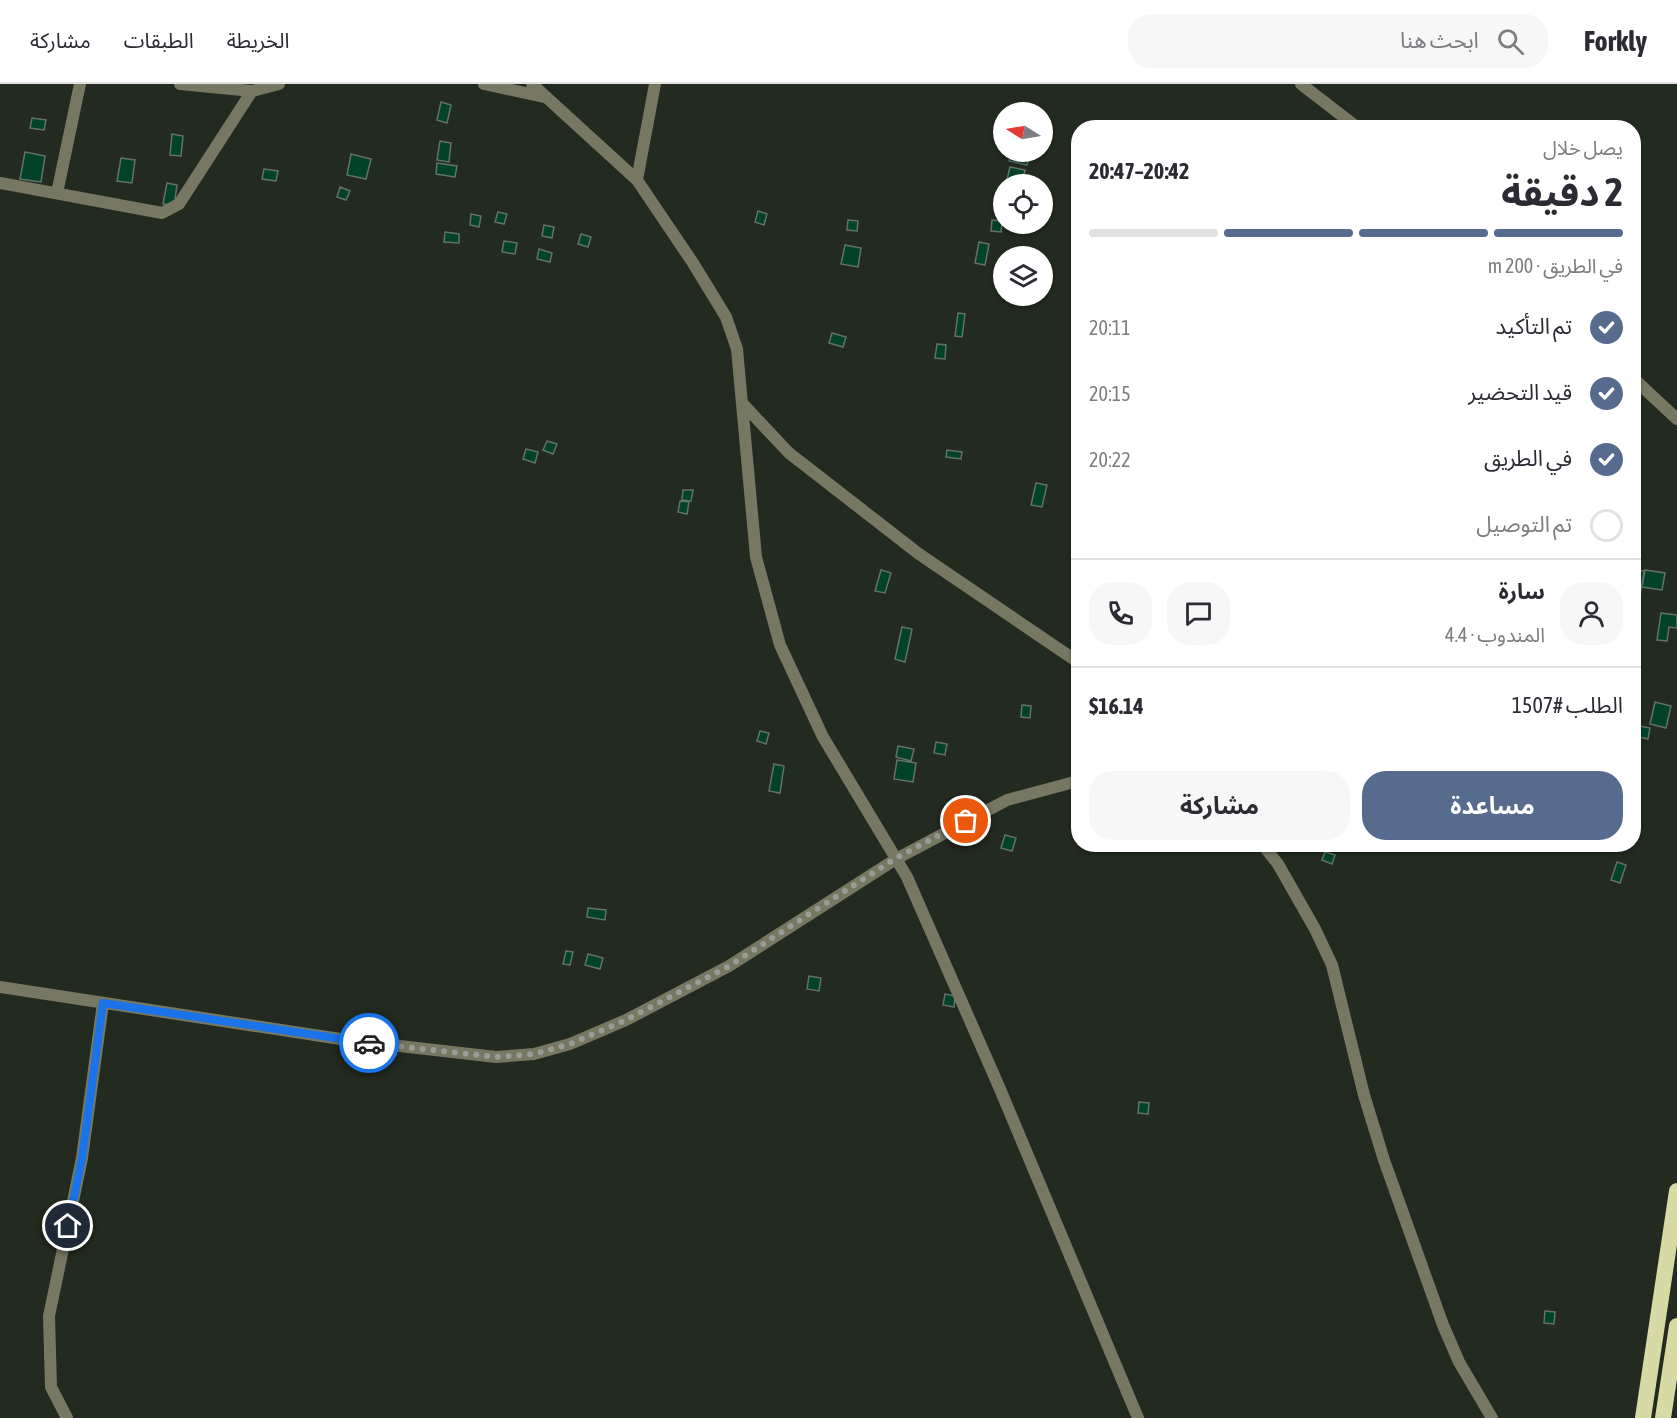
<!DOCTYPE html>
<html lang="ar">
<head>
<meta charset="utf-8">
<style>
	:root { --surface:#fff; --page:#f7f7f7; --text:#2b2b33; --muted:#7c7c81; --line:#e1e1e2; --accent:#566b8d }
	body { margin:0; font-family:"Asap Condensed","Noto Sans Arabic",sans-serif; background:var(--page); color:var(--text); direction:rtl; height:100vh; display:flex; flex-direction:column; font-size:22px; white-space:nowrap }
	* { box-sizing:border-box; margin:0 }
	p { font-size:20px; color:var(--muted) }
	.icon { flex:none; width:33px; height:33px; fill:none; stroke:currentColor; stroke-width:2; stroke-linecap:round; stroke-linejoin:round }
	.map { position:relative; flex:1; overflow:hidden; direction:ltr }
	.sheet { position:absolute; left:1071px; top:36px; width:570px; height:732px; display:flex; flex-direction:column; background:var(--surface); border-radius:24px; box-shadow:0 2px 4px #0004; direction:rtl }
	.sheet>* { flex:none }
	.needle { width:39px; rotate:281deg }
	.buttons { position:absolute; left:993px; top:18px; display:grid; gap:12px }
	.buttons a { display:grid; place-items:center; width:60px; height:60px; border-radius:50%; background:var(--surface); box-shadow:0 2px 4px #0004; font-size:30px }
	.pin { position:absolute; display:grid; place-items:center; width:51px; height:51px; color:#fff; margin:-26px; border:3px solid #fff; border-radius:50%; box-shadow:0 2px 6px #0007 }
	.courier { position:absolute; display:grid; place-items:center; width:60px; height:60px; margin:-30px; border:4px solid #1a73e8; border-radius:50%; background:#fff; color:#222; box-shadow:0 2px 8px #0007 }
	.summary em { font-style:normal; font-weight:700 }
	.summary div { display:flex; flex-direction:column-reverse }
	.summary { display:flex; align-items:center; justify-content:space-between; height:102px; padding:0 18px }
	h1 { font-size:39px; font-weight:700; line-height:45px }
	.bar { display:grid; grid-template-columns:repeat(4,1fr); gap:9px 6px; align-content:center; height:72px; padding:0 18px }
	.bar i { height:8px; border-radius:4px; background:var(--line) }
	.bar .selected { background:var(--accent) }
	.bar p { grid-column:span 4 }
	.line { display:flex; align-items:center; gap:15px; padding:0 18px; border-top:2px solid var(--line) }
	.line div { flex:1 }
	.round { display:grid; place-items:center; flex:none; width:63px; height:63px; border-radius:24px; background:var(--page) }
	ol { padding:0 18px; list-style:none }
	li { display:flex; align-items:center; gap:18px; height:66px }
	li p { margin-inline-start:auto }
	li .icon { padding:6px; border-radius:50%; background:var(--accent); color:#fff; stroke-width:4 }
	li:last-child { color:var(--muted) }
	li i { width:33px; height:33px; border:3px solid var(--line); border-radius:50% }
	.button { display:flex; gap:12px; margin-top:auto; padding:12px 18px }
	.button a { flex:1; height:69px; border-radius:24px; background:var(--accent); color:#fff; font-size:24px; font-weight:700; line-height:69px; text-align:center }
	.button a+a { background:var(--page); color:var(--text) }
	header { display:flex; align-items:center; gap:36px; box-sizing:border-box; height:84px; padding:0 30px; background:var(--surface); border-bottom:2px solid var(--line) }
	header strong { font-size:28px }
	nav { display:flex; gap:33px; margin-inline-start:auto; font-size:21px }
	.search { width:420px; height:54px; background:var(--page); display:flex; align-items:center; gap:15px; box-sizing:border-box; padding:0 21px; border-radius:24px; color:var(--muted); font-size:22px }
	.map>svg:first-child { display:block }
	.building { fill:#024229; stroke:#637269; stroke-width:1.5 }
	.lines { fill:none; stroke-linecap:round; stroke-linejoin:round }
	.minor { stroke:#777861; stroke-width:12 }
	.trunk { stroke:#d7daa5; stroke-width:16 }
	.done { stroke:#979c94; stroke-width:6; stroke-dasharray:0 10.8 }
	.route { stroke:#1a73e8; stroke-width:8 }
</style>
</head>
<body>
<header>
<strong>Forkly</strong>
<div class="search"><svg class="icon" aria-label="search" viewBox="0 0 24 24"><circle cx="10" cy="10" r="6"/><path d="M15 15l6 6"/></svg>ابحث هنا</div>
<nav><a>الخريطة</a><a>الطبقات</a><a>مشاركة</a></nav>
</header>
<div class="map">
<svg width="1677" height="1334" viewBox="0 0 1677 1334">
	<rect width="100%" height="100%" fill="#232a1f"/>
	<path class="building" d="M441 18 451 21 447 39 437 36Z
		M32 34 46 36 44 46 30 44Z
		M172 50 183 52 181 72 170 71Z
		M440 57 451 59 449 78 437 76Z
		M25 68 45 72 41 98 20 95Z
		M1012 68H1030L1027 81 1009 77Z
		M351 70 371 75 366 95 347 91Z
		M121 74 135 76 132 99 117 97Z
		M437 79 457 82 455 93 436 90Z
		M1010 83 1025 86 1022 100H1006Z
		M264 85 278 87 276 97 262 95Z
		M167 99 177 101 174 122 163 120Z
		M340 103 350 107 346 116 337 113Z
		M758 127 767 130 764 141 755 138Z
		M498 128 507 130 504 140 495 138Z
		M471 130 481 132 479 143 470 141Z
		M848 136 858 137 857 147 847 146Z
		M992 136 1002 137 1001 148 991 147Z
		M544 141 554 143 552 154 542 152Z
		M445 148 459 150V159L444 158Z
		M581 150 591 153 588 163 578 160Z
		M504 157 517 159 515 170 502 168Z
		M979 158 989 160 985 181 975 179Z
		M845 161 861 164 858 183 841 180Z
		M539 165 552 169 550 178 537 175Z
		M958 229 965 230 962 253 955 252Z
		M832 249 846 253 843 263 829 259Z
		M937 260 946 261 945 275 935 274Z
		M1076 350H1078V372L1072 371Z
		M547 357 557 360 553 370 543 366Z
		M526 365 538 368 535 379 523 375Z
		M947 366 962 368 961 375 946 373Z
		M1036 399 1047 401 1042 423 1031 421Z
		M683 406H693L691 417 682 416Z
		M680 417 689 418 687 430 678 428Z
		M881 486 891 489 885 509 875 507Z
		M1634 486 1644 487 1634 550Z
		M1645 486 1665 489 1662 506 1642 503Z
		M1661 529 1677 531V544L1669 543 1667 557 1657 556Z
		M902 543 912 545 905 578 895 575Z
		M1655 618 1671 622 1666 644 1650 640Z
		M1022 621 1031 622 1030 634 1021 633Z
		M1635 641 1650 644 1648 655 1634 652Z
		M760 647 769 649 766 660 757 657Z
		M936 658 947 660 945 671 934 669Z
		M898 662 914 665 911 677 896 673Z
		M897 676 916 679 913 698 894 695Z
		M774 680 784 682 780 709 769 707Z
		M1005 751 1016 754 1012 767 1001 764Z
		M1325 768 1335 771 1332 780 1322 776Z
		M1617 778 1626 781 1620 799 1611 796Z
		M588 824 606 826 605 836 587 833Z
		M566 867 573 868 570 881 563 880Z
		M588 870 603 874 600 885 585 881Z
		M809 892 821 894 819 907 807 905Z
		M945 910 955 912 954 923 943 921Z
		M1139 1018 1149 1019 1148 1030 1138 1029Z
		M1545 1227 1555 1228 1554 1240 1544 1239Z"/>
	<g class="lines">
		<path class="minor" d="M180 0 252 7 279 0
			M484 0 544 13
			M532 0 637 96 693 179 726 233 737 265 756 473 780 561 823 653 907 793 1000 1005 1138 1334
			M1301 0 1358 44
			M637 96 655 0
			M0 99 162 129 179 120 252 7
			M57 109 80 0
			M1634 295 1677 335
			M742 319 789 369 919 470 1078 578
			M1262 760 1278 780 1315 845 1332 881 1364 1011 1384 1076 1443 1241 1459 1278 1492 1334
			M0 903 347 956 496 973 534 970 570 960 626 936 729 882 896 775 1007 716 1078 697
			M67 1334 51 1303 49 1232 82 1074 103 919"/>
		<path class="trunk" d="M1643 1334 1677 1107
			M1663 1334 1677 1242"/>
	</g>
	<g class="lines">
		<path class="done" d="M369 959 496 973 534 970 570 960 626 936 729 882 896 774 966 737"/>
		<path class="route" d="M68 1142 82 1074 103 919 369 959"/>
	</g>
</svg>
<div class="buttons">
<a><svg class="needle" viewBox="-14 -14 28 28"><path d="M0-13l5 13h-10z" fill="#e53935"/><path d="M0 13l5-13h-10z" fill="#7c7c81"/></svg></a>
<a><svg class="icon" aria-label="locate" viewBox="0 0 24 24"><circle cx="12" cy="12" r="6"/><path d="M12 2v4M12 18v4M2 12h4M18 12h4"/></svg></a>
<a><svg class="icon" aria-label="layers" viewBox="0 0 24 24"><path d="M12 4l9 5-9 5-9-5zM3 14l9 5 9-5"/></svg></a>
</div>
<div class="pin" style="left:966px;top:737px;background:#ea580c"><svg class="icon" aria-label="bag" viewBox="0 0 24 24"><path d="M5 8h14l-1 12H6zM9 8a3 3 0 0 1 6 0"/></svg></div>
<div class="pin" style="left:68px;top:1142px;background:#1f2937"><svg class="icon" aria-label="home" viewBox="0 0 24 24"><path d="M3 11l9-7 9 7M6 9v11h12V9"/></svg></div>
<div class="courier" style="left:369px;top:959px"><svg class="icon" aria-label="car" viewBox="0 0 24 24"><path d="M5 17H2v-5l4-1 3-4h7l3 4 3 1v5h-3M9 17h6M6 11h13"/><circle cx="7" cy="17" r="2"/><circle cx="17" cy="17" r="2"/></svg></div>
<section class="sheet">
<div class="summary"><div><h1>2 دقيقة</h1><p>يصل خلال</p></div><em>20:42–20:47</em></div>
<div class="bar"><i class="selected"></i><i class="selected"></i><i class="selected"></i><i></i><p>في الطريق · 200 m</p></div>
<ol>
<li><svg class="icon" aria-label="check" viewBox="0 0 24 24"><path d="M5 12l5 5 9-10"/></svg>تم التأكيد<p>20:11</p></li>
<li><svg class="icon" aria-label="check" viewBox="0 0 24 24"><path d="M5 12l5 5 9-10"/></svg>قيد التحضير<p>20:15</p></li>
<li><svg class="icon" aria-label="check" viewBox="0 0 24 24"><path d="M5 12l5 5 9-10"/></svg>في الطريق<p>20:22</p></li>
<li><i></i>تم التوصيل</li>
</ol>
<div class="line" style="height:108px"><a class="round"><svg class="icon" aria-label="person" viewBox="0 0 24 24"><circle cx="12" cy="8" r="4"/><path d="M4 21q1-7 8-7t8 7"/></svg></a><div><b>سارة</b><p>المندوب · 4.4</p></div><a class="round"><svg class="icon" aria-label="chat" viewBox="0 0 24 24"><path d="M4 5h16v11H9l-5 4z"/></svg></a><a class="round"><svg class="icon" aria-label="phone" viewBox="0 0 24 24"><path d="M5 4h4l2 5-3 2q2 4 5 5l2-3 5 2v4C11 20 4 13 5 4z"/></svg></a></div>
<div class="line" style="height:78px"><div>الطلب #1507</div><b>$16.14</b></div>
<div class="button"><a>مساعدة</a><a>مشاركة</a></div>
</section>
</div>
</body>
</html>
